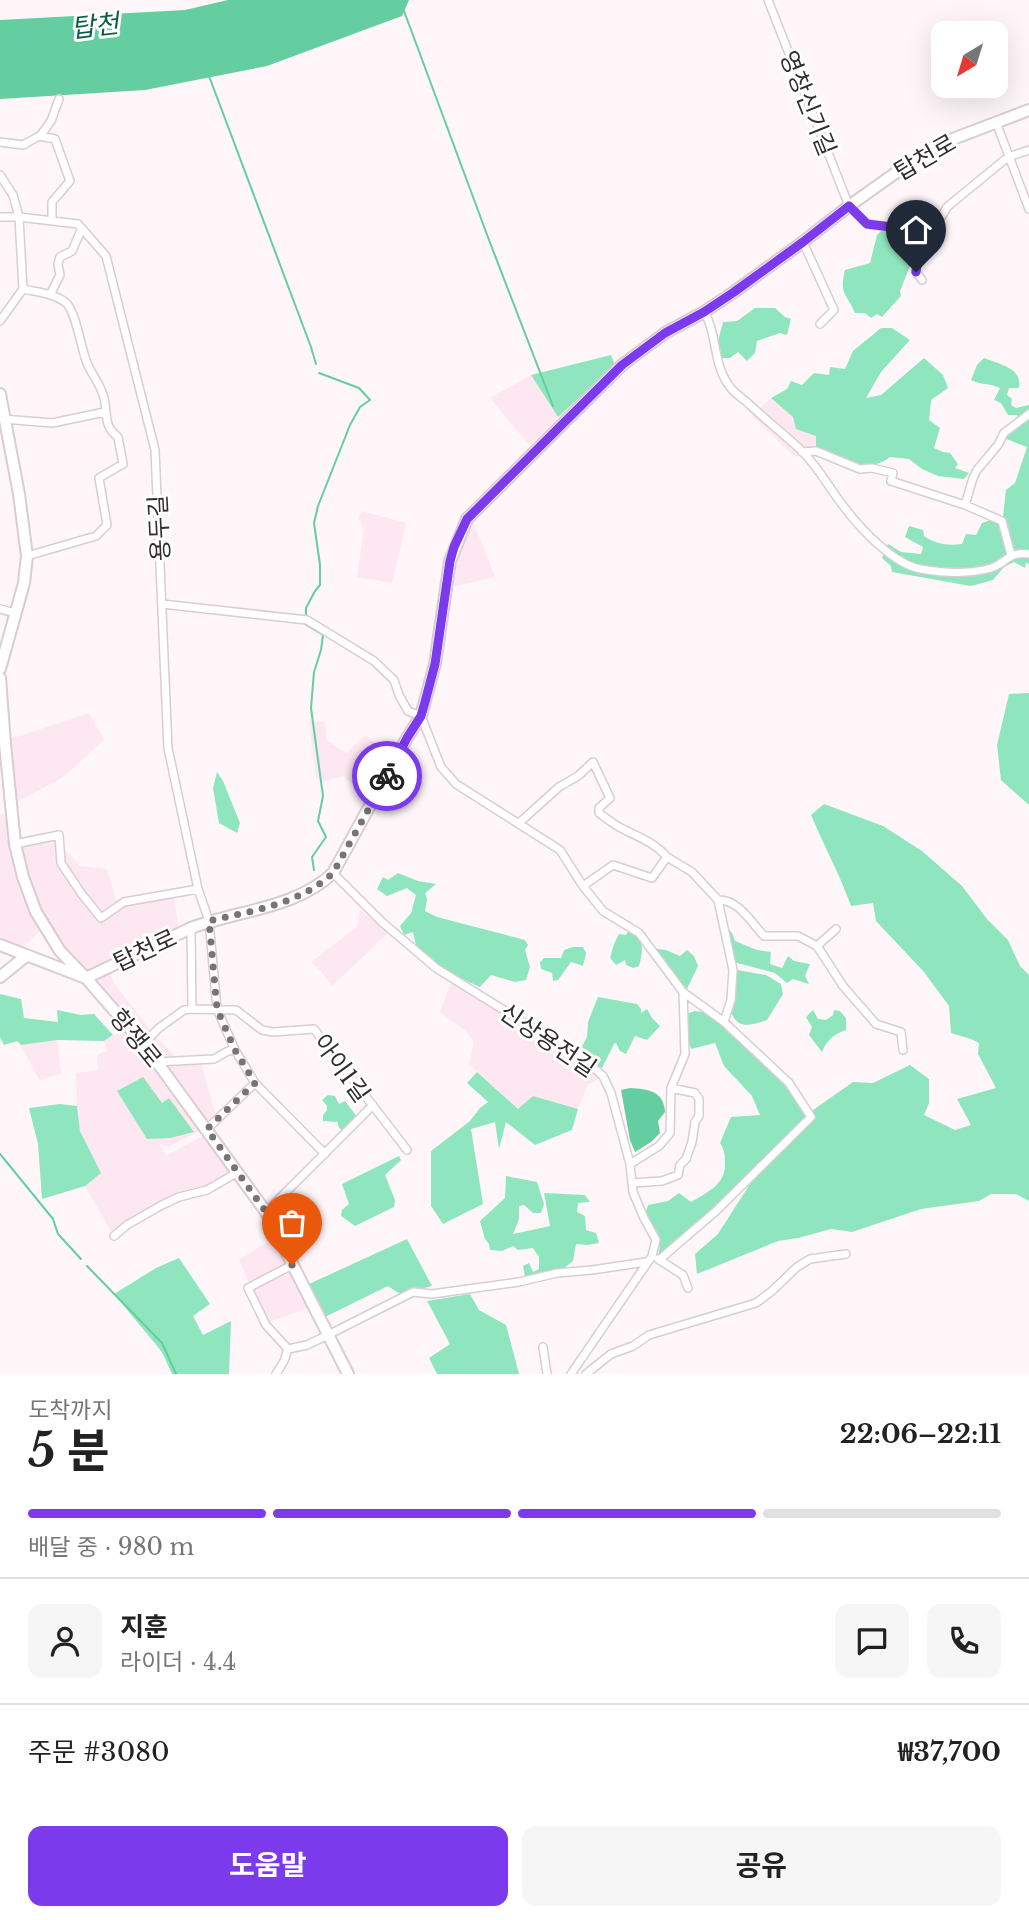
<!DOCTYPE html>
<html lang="ko">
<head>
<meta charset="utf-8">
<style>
	:root { --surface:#fff; --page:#f6f6f6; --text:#222; --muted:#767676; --line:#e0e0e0; --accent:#7c3aed }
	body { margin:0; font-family:"Libre Baskerville","Noto Sans KR",serif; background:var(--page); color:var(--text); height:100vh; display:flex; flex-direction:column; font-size:26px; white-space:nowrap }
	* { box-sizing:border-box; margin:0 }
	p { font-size:23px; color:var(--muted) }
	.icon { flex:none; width:38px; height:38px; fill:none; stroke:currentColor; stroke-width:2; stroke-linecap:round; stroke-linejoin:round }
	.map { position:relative; height:1374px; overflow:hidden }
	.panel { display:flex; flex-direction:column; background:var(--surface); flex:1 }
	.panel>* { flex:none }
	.needle { width:46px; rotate:218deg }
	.fabs { position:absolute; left:931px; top:21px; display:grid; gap:14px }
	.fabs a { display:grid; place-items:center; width:77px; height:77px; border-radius:14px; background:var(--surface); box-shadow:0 7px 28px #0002; font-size:35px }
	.pin { position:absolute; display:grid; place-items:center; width:60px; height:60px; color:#fff; margin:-72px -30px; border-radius:50% 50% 50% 0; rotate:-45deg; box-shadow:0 0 7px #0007 }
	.pin .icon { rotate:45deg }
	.courier { position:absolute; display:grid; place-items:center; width:70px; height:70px; margin:-35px; border:5px solid #7c3aed; border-radius:50%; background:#fff; color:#222; box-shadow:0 2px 9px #0007 }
	.headline em { font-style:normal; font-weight:700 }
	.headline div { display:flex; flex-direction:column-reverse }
	.headline { display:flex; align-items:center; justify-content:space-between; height:119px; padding:0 28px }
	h1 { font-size:46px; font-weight:700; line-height:52px }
	.bar { display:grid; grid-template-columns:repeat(4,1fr); gap:10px 7px; align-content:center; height:84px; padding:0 28px }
	.bar i { height:9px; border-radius:5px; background:var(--line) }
	.bar .selected { background:var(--accent) }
	.bar p { grid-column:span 4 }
	.line { display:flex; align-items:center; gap:18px; padding:0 28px; border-top:2px solid var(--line) }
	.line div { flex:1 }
	.round { display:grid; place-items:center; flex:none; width:74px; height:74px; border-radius:14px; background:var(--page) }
	.button { display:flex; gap:14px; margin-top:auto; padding:14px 28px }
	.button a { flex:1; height:80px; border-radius:14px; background:var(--accent); color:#fff; font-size:28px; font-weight:700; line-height:80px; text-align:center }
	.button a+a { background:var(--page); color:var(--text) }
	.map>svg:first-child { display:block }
	.built { fill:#fde7f0 }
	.green { fill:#8fe5be }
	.water { fill:#64cea1 }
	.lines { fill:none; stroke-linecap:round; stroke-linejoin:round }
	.stream { stroke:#64cea1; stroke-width:2 }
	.street-casing { stroke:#daccd2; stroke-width:10 }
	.secondary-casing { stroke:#daccd2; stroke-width:14 }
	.street { stroke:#fff; stroke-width:7 }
	.secondary { stroke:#fff; stroke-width:10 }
	.done { stroke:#7a7376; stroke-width:7; stroke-dasharray:0 12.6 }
	.route { stroke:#7c3aed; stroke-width:9 }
	.labels { text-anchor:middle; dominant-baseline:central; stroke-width:6; stroke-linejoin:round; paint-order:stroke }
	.street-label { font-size:24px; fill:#322d2f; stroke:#fff }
	.water-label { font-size:26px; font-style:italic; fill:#0b6043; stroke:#fff }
</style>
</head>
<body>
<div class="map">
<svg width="1029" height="1374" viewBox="0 0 1029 1374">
	<rect width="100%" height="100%" fill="#fff6f9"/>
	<path class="built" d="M531 375 558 417 530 446 490 398Z
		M771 398 794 417 797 429 816 436V448L795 457 752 416Z
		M362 511 406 523 392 583 357 577 364 529 358 518Z
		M473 521 495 577 449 588 452 567 463 535Z
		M89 713 104 740 62 778 13 804 7 740Z
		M309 721 325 722 327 740 346 753 366 735 390 758 369 798 343 776 323 782 316 778Z
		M0 814H8L15 872 40 931 22 948 0 938Z
		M56 841 80 866 107 869 116 900 174 897 179 930 87 974 67 955 43 918 19 847Z
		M360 910 389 932 332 986 320 970 311 962 357 927Z
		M109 971 114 983 155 1036 183 1064 201 1063 216 1116 207 1124 92 982Z
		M451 983 547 1041 586 1066 600 1078 588 1085 578 1109 533 1096 518 1109 469 1064 474 1042 467 1032 440 1012Z
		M124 1029 200 1131 168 1147 159 1143 166 1156 204 1135 230 1174 205 1188 176 1196 111 1231 85 1186 101 1173 80 1131 77 1106 76 1073 98 1070 97 1055 108 1051 104 1041Z
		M57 1040 61 1074 39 1080 21 1045Z
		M312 1200 319 1222 283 1241 273 1221Z
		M274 1238 310 1307 267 1323 239 1260Z"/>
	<path class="green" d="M884 228 907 231 895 248 916 251 900 291 901 296 882 317 877 314 871 318 865 313H855C846 292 839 295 845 270L870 263 877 235Z
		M755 308H775L785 317 791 319 787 335 780 333 757 341 755 353 747 361 738 352 730 358H721L717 345 723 322 737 321Z
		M881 328H892L910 340 881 372 866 398 881 395 924 358 943 375 948 388 931 400 929 420 940 428 934 448 943 452 950 453 958 464 955 468 969 473 964 479 938 476 922 469 909 459 890 457C865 476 842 459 816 448V436L796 429 793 417 771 398 787 389 791 381 802 385 814 373 829 375 830 367 845 369 853 351Z
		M611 355 615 365 558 417 531 375Z
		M984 358C999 364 1023 368 1019 388H1009L1007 395 1012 399 1011 405 1016 408 1029 405V564L1026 563 1025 568 1014 562 1004 567 993 580 971 586 892 572 891 566 882 558 888 544 901 552 921 554 923 547 905 537 909 526 923 530 924 536C936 544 947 546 962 544L966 534 976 535 982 523 1003 516 1006 490 1015 483 1027 447 1004 438 1021 423 1017 415H1008L1001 403 994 400 1000 388C990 383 980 385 971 380L977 365Z
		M1029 693V805L1001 780 997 745 1009 694Z
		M217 772 223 781 240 823 237 833 219 823 213 788Z
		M824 804 883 826 922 851 962 886 987 919 1008 940 1020 966 1029 975V1201L1016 1194H991L979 1201 921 1209 852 1232 831 1229 798 1238 778 1241 697 1274 695 1254 718 1234 755 1176 808 1124 813 1110 853 1082 873 1083 910 1065 929 1079V1103L924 1115 955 1130 971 1125 957 1099 996 1088 978 1054 979 1043 971 1039 951 1033 949 1006 924 972 876 921 873 903 851 906C840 875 824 846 811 815Z
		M398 873 418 881 436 884 425 893 427 899 425 911 437 917 525 940 528 945 525 950 530 967 526 980 515 982 491 975 480 987 451 974 435 973 419 958 413 932 404 935 400 926 411 913 416 895 407 888 387 896 377 889 383 877 388 880Z
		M725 926 732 933 735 941 757 950 771 952 770 964 782 968 788 956 794 961 810 964 805 976 809 984 793 979 787 983 775 973 733 962Z
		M629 930C645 937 643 951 639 966L633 968 626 965 625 960 616 965 610 958 614 944 619 934 626 935Z
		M573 947H583L586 953 583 966 571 962 558 980 553 981 552 973 541 969 540 962 544 958H561L564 950Z
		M644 947 666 950 680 956 687 950 694 956 698 966 687 989 679 993Z
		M737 970 766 975 781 984 783 994 767 1020C743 1029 733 1027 728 1000L737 986Z
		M0 994 21 999 24 1018 58 1022 57 1010 81 1015 94 1014 113 1035 104 1041 57 1040 21 1045 17 1041 4 1045 0 1037Z
		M598 997 637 1004 641 1009V1013L647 1009 652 1018 660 1026 647 1040 635 1036 626 1054 620 1051 616 1043 614 1044 602 1068 596 1066 586 1059V1057L579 1052 587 1037 588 1022Z
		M813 1010 818 1019 826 1020 833 1015 834 1010 840 1011 846 1018V1030C834 1034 827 1040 822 1052L809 1035 812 1027 806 1017Z
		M695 1011 702 1012 735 1034 785 1081 807 1117 750 1171 732 1199 683 1240 675 1251 658 1257 660 1246 645 1214 648 1205 668 1201 679 1193 691 1202C706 1193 725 1185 725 1165 725 1156 725 1151 720 1143L731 1117 760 1115 752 1096 724 1066 715 1043 691 1049 687 1035 686 1014Z
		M477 1072 518 1109 533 1096 578 1109 572 1130 535 1145 506 1122 499 1149 495 1122 471 1129 483 1204 443 1224 431 1206V1151L470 1121 480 1108 488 1102 467 1083Z
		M143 1077 162 1103 169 1098 194 1132 170 1138 147 1139 117 1091Z
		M328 1095 335 1096 339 1104 345 1101 358 1118 343 1132 338 1126V1122L323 1121V1115L327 1110V1106L322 1100Z
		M60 1104 77 1106 80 1131 101 1173 85 1186 42 1199 38 1144 29 1108Z
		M399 1156 401 1160 385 1175 395 1200 394 1207 355 1226 341 1216 342 1210 349 1204 342 1184Z
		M506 1176 537 1182 544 1204 541 1213H533L524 1205 519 1206V1219L513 1234 550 1226 544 1193 585 1195 590 1202 578 1203 577 1212 585 1216 586 1230 596 1233 599 1243 587 1245 576 1244 573 1261 554 1276 526 1283 523 1266 529 1263 533 1272 539 1269V1257L533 1248 518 1250 513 1246 502 1251 490 1250 489 1244 485 1239 480 1221 505 1198Z
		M407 1239 432 1286 400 1294 388 1286 325 1317 309 1284Z
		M179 1258 210 1304 193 1316 203 1335 231 1321 229 1374H172L162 1352 114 1294 156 1268Z
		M470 1294 479 1310 506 1325 519 1374H437L429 1358 450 1344 427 1301Z"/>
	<path class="water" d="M228 0H409L402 16 267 66 145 90 0 99V20L185 10Z
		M630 1088C648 1089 664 1091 665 1112L658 1121 660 1133 651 1142 635 1152 630 1140 621 1090Z"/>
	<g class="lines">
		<path class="stream" d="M404 11 489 240 553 406
			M209 76 311 347 316 364
			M306 615V608L315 591 320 585V565L314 523 318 506 350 425 360 407 370 400 359 388 319 373
			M305 624 323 635 321 650 314 672 311 708 323 796 318 821 326 837 312 857 314 870
			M0 1154 53 1219 58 1234 81 1259
			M87 1266 162 1343 176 1374"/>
		<g class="street-casing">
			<path id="street" d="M768 0 849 206 867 224 915 230 931 235 947 207 1008 157 1029 150
				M996 122 1029 209
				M39 136 55 139 70 181 52 202V221
				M0 142 23 145 41 135 51 121 59 99
				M0 175 13 195 19 217 23 289
				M0 217H19L78 224 106 256 155 450 168 748 198 889 209 921 217 1009 235 1050 255 1083 207 1129
				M803 242 834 310 820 324
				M922 280 916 272 918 256 931 235
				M50 295 60 275 58 264 60 257 72 251 82 228
				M704 312C718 334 712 364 730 387 735 394 744 399 750 405 767 421 785 435 802 451 819 468 829 488 844 507 860 528 894 565 921 569 943 573 970 574 991 568 1007 563 1008 551 1029 554
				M0 321 23 289C36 292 53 293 65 302 76 310 81 349 87 363 92 375 101 385 104 398 108 414 103 426 118 437L123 464 99 478 107 525 96 536 27 556
				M3 419 52 423 105 412
				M802 452 816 451 860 469 872 468 893 473 891 481 965 505 973 478 977 470 998 445 1004 433 1029 414
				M965 505 1002 521 1011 555
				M162 604 307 620 374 661 394 680 399 695 408 711 421 716 441 767 456 784 560 850 583 886 603 911 639 933 683 992 685 1054 671 1088 670 1133 659 1146 630 1164
				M0 609 15 613
				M519 823 559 787 578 776 593 762 610 798 599 808V813C606 818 614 825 623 829 639 837 655 843 667 857
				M15 844 59 835 61 863 81 893 101 918 124 902 198 889
				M333 873 382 922 436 968 586 1061 603 1076 611 1093 630 1164 633 1192 644 1218 656 1240 652 1256 571 1374
				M583 886 613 865 652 878 667 857 692 872 718 900 733 970 731 1000 724 1022
				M718 900C738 899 751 922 764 936H798L817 946 843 986 876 1024 901 1032 903 1050
				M191 928 192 1009
				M817 946 836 929
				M143 1044 159 1028 184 1010 192 1009 236 1010 262 1030 273 1032 314 1029 407 1150
				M156 1062 214 1059 228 1051 235 1050
				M255 1083 325 1154
				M632 1183 662 1181 678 1175 680 1165 686 1159 692 1142 695 1122 699 1116V1099L695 1093 671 1088
				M266 1212 373 1105
				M114 1236 127 1225 162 1205 179 1197 207 1190 238 1172
				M658 1259 683 1275 688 1288
				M659 1260 716 1211 811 1117 789 1083 724 1022 683 992
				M292 1265 248 1288 266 1325 288 1349 307 1345 328 1335 413 1292 432 1294 519 1282 557 1273 592 1270 646 1262
				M543 1347 547 1374
				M276 1374 284 1361 288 1349
				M586 1374 611 1354 633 1346 649 1335 756 1303 772 1291 797 1267 810 1259 846 1254"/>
		</g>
		<g class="secondary-casing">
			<path id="secondary" d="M0 394 19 494 27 556 24 583 0 669
				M0 678 5 744 15 844 23 877 36 912 60 951 86 978 146 1047 266 1212 348 1374
				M0 945 86 978 191 928C238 910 295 909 333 873L407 738 421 716 435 664 450 561 467 519 622 365 665 333 704 312 734 292 803 242 849 206 925 152 945 142 1029 110
				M0 977 26 956"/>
		</g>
		<use href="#street" class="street"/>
		<use href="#secondary" class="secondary"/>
	</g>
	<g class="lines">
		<path class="done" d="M292 1265 266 1212 207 1129 255 1083 235 1050 217 1009 209 921C252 911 300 904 333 873L387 776"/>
		<path class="route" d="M387 776 407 738 421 716 425 702 435 664 450 561 454 547 467 519 622 365 665 333 704 312 734 292 803 242 849 206 867 224 915 230 931 235 918 256 916 272"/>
	</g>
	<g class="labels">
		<g class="street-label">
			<text transform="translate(808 103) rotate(68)">영창신기길</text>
			<text transform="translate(925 157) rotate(-30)">탑천로</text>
			<text transform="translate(159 528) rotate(-93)">용두길</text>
			<text transform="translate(145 950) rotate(-25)">탑천로</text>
			<text transform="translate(136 1038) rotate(51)">항쟁로</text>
			<text transform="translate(548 1040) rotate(34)">신상용전길</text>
			<text transform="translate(342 1068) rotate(54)">아이1길</text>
		</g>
		<g class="water-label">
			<text transform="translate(95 26) rotate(-7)">탑천</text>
		</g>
	</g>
</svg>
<div class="fabs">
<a><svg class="needle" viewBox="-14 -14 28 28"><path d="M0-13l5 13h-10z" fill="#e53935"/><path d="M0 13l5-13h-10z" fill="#767676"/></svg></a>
</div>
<div class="pin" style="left:292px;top:1265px;background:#ea580c"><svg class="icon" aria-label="bag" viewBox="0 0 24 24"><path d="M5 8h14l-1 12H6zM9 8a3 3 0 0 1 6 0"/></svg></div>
<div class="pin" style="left:916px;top:272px;background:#1f2937"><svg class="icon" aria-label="home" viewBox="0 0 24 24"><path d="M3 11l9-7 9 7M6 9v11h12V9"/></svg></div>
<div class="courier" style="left:387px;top:776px"><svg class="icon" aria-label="bike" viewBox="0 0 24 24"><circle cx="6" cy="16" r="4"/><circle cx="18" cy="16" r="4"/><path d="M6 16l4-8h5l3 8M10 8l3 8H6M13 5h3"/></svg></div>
</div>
<section class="panel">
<div class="headline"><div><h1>5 분</h1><p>도착까지</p></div><em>22:06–22:11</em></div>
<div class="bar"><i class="selected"></i><i class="selected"></i><i class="selected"></i><i></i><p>배달 중 · 980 m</p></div>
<div class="line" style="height:126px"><a class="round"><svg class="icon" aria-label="person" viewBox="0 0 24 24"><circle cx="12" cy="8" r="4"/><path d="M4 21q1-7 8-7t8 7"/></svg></a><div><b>지훈</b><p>라이더 · 4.4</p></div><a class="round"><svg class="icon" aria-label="chat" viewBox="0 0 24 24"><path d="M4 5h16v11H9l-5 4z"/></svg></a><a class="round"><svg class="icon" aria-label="phone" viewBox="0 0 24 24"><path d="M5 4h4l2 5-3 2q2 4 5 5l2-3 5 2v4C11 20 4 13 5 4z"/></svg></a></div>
<div class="line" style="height:91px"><div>주문 #3080</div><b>₩37,700</b></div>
<div class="button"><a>도움말</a><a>공유</a></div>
</section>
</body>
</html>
